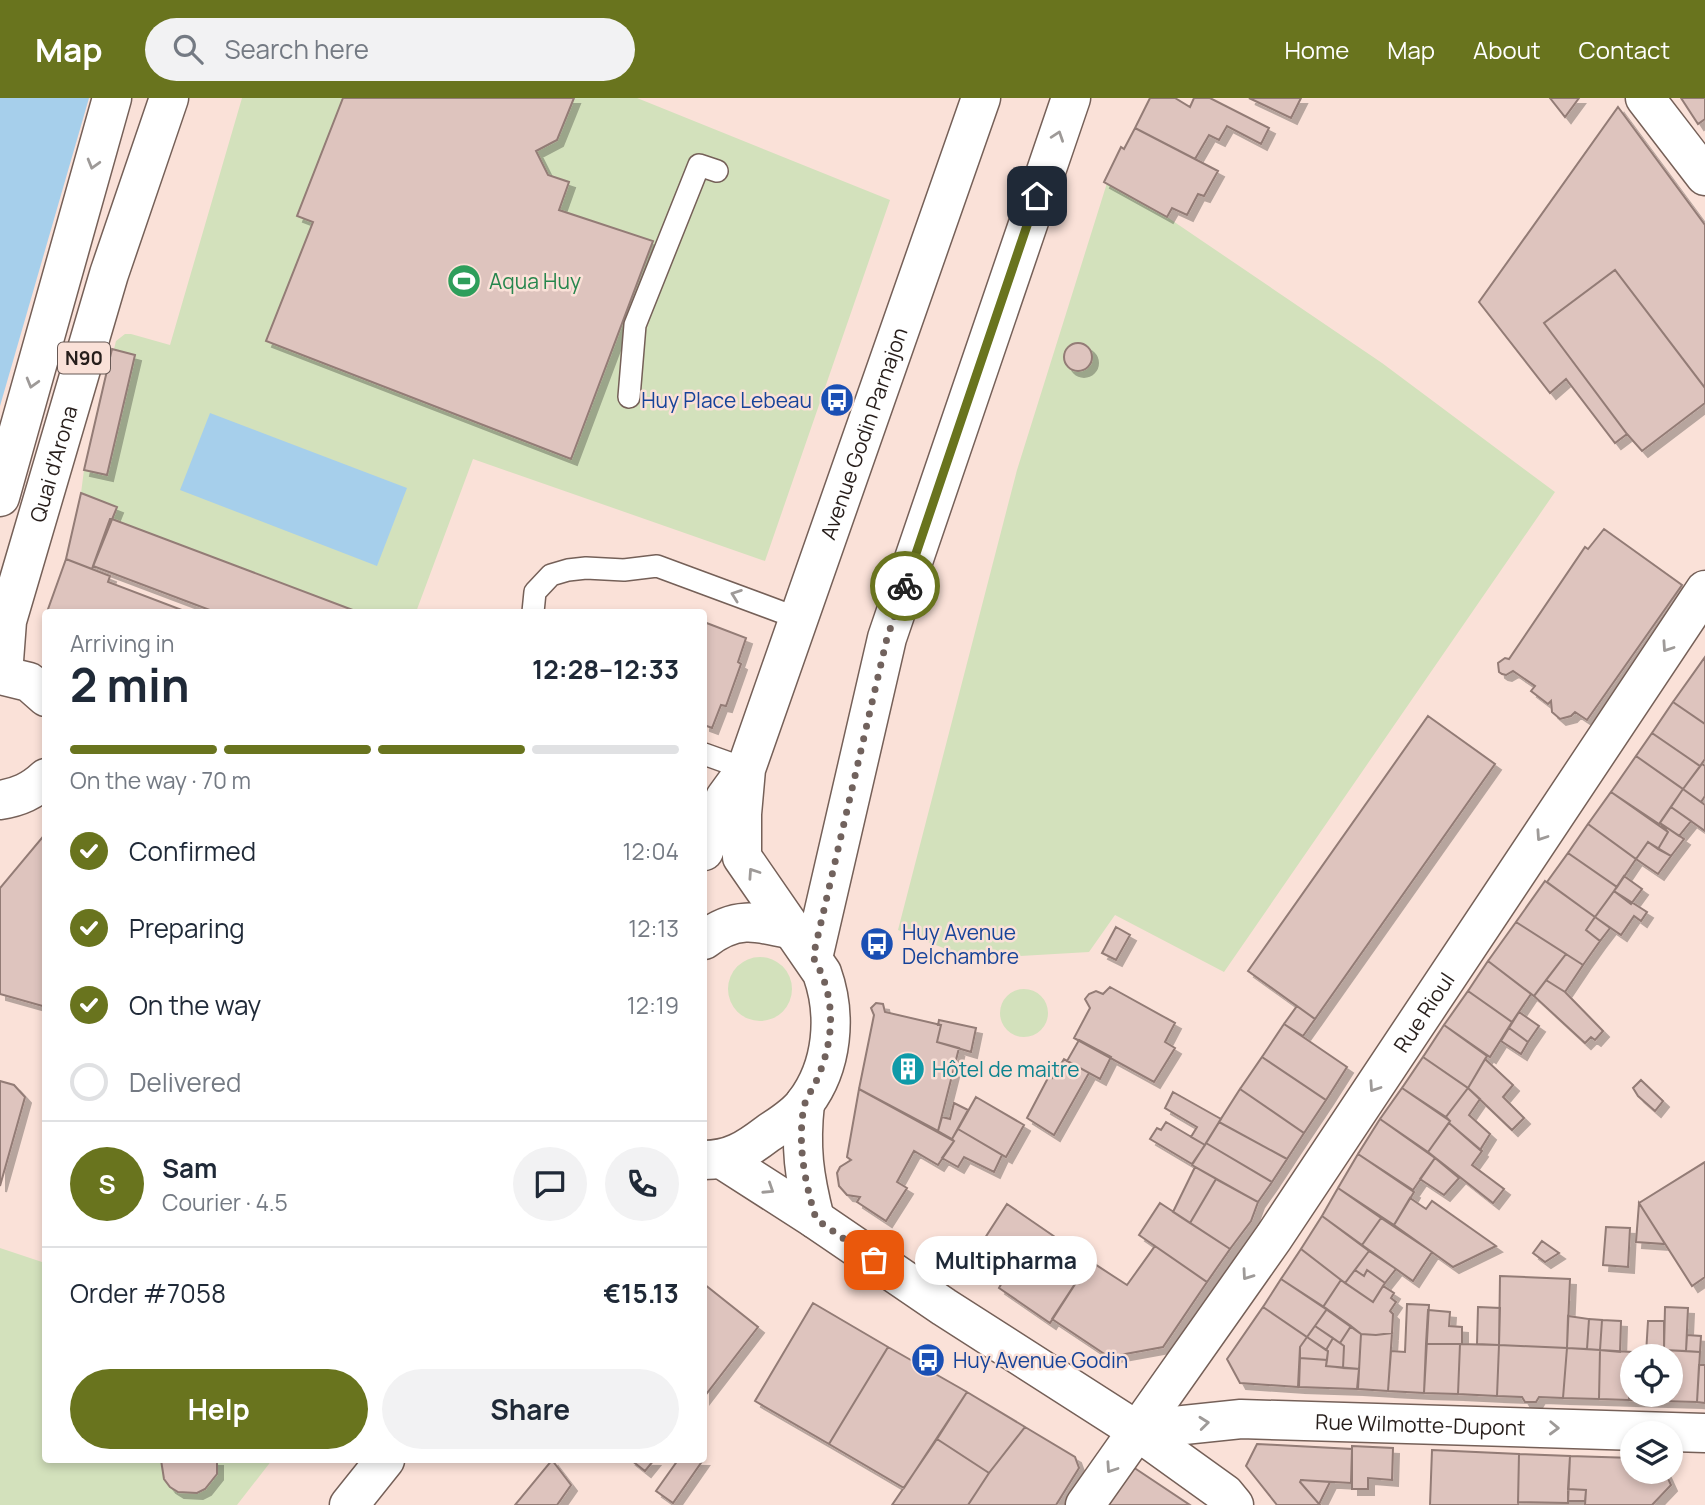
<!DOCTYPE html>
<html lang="en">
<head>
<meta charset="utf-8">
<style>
	:root { --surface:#fff; --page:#f2f2f3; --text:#1f2937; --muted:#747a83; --line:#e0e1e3; --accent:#69741e }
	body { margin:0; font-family:Manrope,sans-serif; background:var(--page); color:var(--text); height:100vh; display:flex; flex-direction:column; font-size:26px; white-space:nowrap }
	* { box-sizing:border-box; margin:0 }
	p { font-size:23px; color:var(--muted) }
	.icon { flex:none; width:38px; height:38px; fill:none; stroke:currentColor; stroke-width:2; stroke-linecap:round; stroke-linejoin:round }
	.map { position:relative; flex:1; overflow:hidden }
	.details { position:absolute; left:42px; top:511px; width:665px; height:854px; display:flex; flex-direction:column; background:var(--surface); border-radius:7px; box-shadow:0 4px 10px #0003 }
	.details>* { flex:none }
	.controls { position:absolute; left:1620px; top:1246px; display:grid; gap:14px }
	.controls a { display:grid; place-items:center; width:63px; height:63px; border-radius:50%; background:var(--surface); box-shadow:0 4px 10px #0003; font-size:35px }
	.pin { position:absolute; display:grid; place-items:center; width:60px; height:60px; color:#fff; margin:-30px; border-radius:14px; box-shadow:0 4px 10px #0006 }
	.courier { position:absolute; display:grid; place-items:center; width:70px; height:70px; margin:-35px; border:5px solid #69741e; border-radius:50%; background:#fff; color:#222; box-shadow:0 2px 9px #0007 }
	.bubble { position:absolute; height:49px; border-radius:24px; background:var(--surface); box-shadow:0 4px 10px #0003; font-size:23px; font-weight:700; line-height:49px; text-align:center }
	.head em { font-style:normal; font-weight:700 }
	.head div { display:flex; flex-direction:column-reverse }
	.head { display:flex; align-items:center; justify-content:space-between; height:119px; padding:0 28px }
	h1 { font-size:46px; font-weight:700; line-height:52px }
	.bar { display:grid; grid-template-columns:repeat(4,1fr); gap:10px 7px; align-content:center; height:84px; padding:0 28px }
	.bar i { height:9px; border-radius:5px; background:var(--line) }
	.bar .active { background:var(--accent) }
	.bar p { grid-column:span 4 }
	.line { display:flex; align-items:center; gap:18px; padding:0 28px; border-top:2px solid var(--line) }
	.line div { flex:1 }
	.round { display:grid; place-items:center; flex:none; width:74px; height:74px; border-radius:37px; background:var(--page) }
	ol { padding:0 28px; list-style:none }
	li { display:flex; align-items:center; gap:21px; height:77px }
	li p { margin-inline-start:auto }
	li .icon { padding:7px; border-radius:50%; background:var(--accent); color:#fff; stroke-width:4 }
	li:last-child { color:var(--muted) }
	li i { width:38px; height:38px; border:4px solid var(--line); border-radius:50% }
	.primary-button { display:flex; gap:14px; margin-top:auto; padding:14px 28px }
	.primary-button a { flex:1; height:80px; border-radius:42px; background:var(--accent); color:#fff; font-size:28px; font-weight:700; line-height:80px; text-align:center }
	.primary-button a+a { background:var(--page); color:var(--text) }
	header { display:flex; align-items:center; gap:42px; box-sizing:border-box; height:98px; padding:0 35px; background:var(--accent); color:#fff }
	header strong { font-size:33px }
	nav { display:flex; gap:38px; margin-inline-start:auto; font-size:24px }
	.search { width:490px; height:63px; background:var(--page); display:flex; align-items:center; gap:18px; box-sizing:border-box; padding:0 24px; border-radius:38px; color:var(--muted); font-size:26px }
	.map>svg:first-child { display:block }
	.green { fill:#d3e1bc }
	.water { fill:#a6cfeb }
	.building { fill:#dec4be; stroke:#937c76; stroke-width:2; filter:url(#shadow) }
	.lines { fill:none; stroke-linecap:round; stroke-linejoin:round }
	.lane-casing { stroke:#756058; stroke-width:24 }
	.street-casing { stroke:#756058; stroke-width:41 }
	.secondary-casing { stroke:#756058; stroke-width:41 }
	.primary-casing { stroke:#756058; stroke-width:41 }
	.lane { stroke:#fff; stroke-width:21 }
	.street { stroke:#fff; stroke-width:38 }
	.secondary { stroke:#fff; stroke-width:38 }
	.primary { stroke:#fff; stroke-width:38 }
	.oneway { stroke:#9e9a98 }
	.done { stroke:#71625d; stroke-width:7; stroke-dasharray:0 12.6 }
	.route { stroke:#69741e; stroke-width:9 }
	.labels { text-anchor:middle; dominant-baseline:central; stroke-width:5; stroke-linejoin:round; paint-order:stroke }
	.shield { fill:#fae1d8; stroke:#665854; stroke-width:2 }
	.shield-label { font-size:19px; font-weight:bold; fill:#271e1b }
	.leisure-label { font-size:21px; fill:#27864d; stroke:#fae1d8; text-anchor:start }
	.transit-label { font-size:21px; fill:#164399; stroke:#fae1d8; text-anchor:start }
	.street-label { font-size:21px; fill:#271e1b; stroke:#fae1d8 }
	.culture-label { font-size:21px; fill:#0d838f; stroke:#fae1d8; text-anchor:start }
</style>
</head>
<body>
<header>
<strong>Map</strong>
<div class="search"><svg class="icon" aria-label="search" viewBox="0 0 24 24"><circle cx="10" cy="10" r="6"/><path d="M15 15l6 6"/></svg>Search here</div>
<nav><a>Home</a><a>Map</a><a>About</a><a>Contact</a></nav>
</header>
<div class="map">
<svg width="1705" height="1407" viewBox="0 0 1705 1407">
	<defs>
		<filter id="shadow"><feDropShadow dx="6" dy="6" stdDeviation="0" flood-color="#0004"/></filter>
	</defs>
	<rect width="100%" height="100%" fill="#fae1d8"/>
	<path class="green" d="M242 0H637L890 102 765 463 473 361 416 514H393L383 511 382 514H358L112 421 116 408 81 395 84 372 116 243 125 236H131L170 247Z
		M1107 85 1167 119 1382 265 1555 394 1224 874 1115 817 1089 854 971 861 898 832 1017 372Z
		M728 891a32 32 0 1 1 64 0a32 32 0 1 1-64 0Z
		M1000 915a24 24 0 1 1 48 0a24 24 0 1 1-48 0Z
		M0 1150 45 1165 46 1362H272L237 1407H0Z"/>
	<path class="water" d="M0 0H89L0 308Z
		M210 315 407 390 377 468 180 392Z"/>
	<path class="building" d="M343 0H574L557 42 536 53 548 77 569 84 559 112 653 143 571 361 266 243 313 124 297 118Z
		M1150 0H1175L1190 9 1194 0H1210L1269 30 1261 46 1227 28 1219 42 1209 37 1195 61 1135 30Z
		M1249 0H1301L1291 20Z
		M1550 0H1579L1565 19Z
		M1681 0H1705V21L1698 26Z
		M1618 9 1705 127V290L1615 172 1544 225 1627 336 1615 345 1566 281 1550 295 1479 204Z
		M1135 30 1218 73 1204 98 1198 96 1187 117 1172 110 1167 119 1104 84 1121 49 1124 51Z
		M1615 172 1705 290V305L1642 353 1627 336 1544 225Z
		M1064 259a14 14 0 1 1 28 0a14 14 0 1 1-28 0Z
		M112 251 135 257 107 377 84 372Z
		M81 395 117 409 92 471 66 461Z
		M110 421H112L358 514H215L93 468Z
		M1604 431 1682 487 1587 622 1575 614 1571 618 1560 621 1552 614 1551 603 1548 606 1531 593 1535 588 1513 573 1506 577 1502 576 1499 574 1498 565 1505 560 1509 561 1585 449 1588 451Z
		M66 461 110 478 108 484 187 514H47Z
		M704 524 746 540 738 564 741 566 726 608 721 607 712 630 704 627Z
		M1705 559V626L1673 604Z
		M1673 604 1705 626V661L1700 668 1652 635Z
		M1428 618 1495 666 1315 921 1248 873Z
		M1652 635 1700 668 1683 691 1636 658Z
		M1636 658 1683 691 1659 726 1611 694Z
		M1702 666 1705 668V698L1701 704 1683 691Z
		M1683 691 1705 707V733L1671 709Z
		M1611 694 1668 734 1658 751 1648 744 1636 761 1588 726Z
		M1671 709 1691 723 1679 738 1660 725Z
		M1660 725 1684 741 1671 758 1658 751 1668 734Z
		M1588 726 1636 761 1617 789 1568 755Z
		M46 735V909L0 896V790Z
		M1648 744 1671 758 1658 776 1636 761Z
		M1568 755 1617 789 1595 819 1547 784Z
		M1624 778 1642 791 1631 806 1614 793Z
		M1545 783 1595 819 1586 832 1600 843 1583 867 1516 824Z
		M1614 793 1647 814 1641 823 1634 818 1621 837 1595 819Z
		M1595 819 1610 830 1600 843 1586 832Z
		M1516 824 1566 856 1534 898 1488 863Z
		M1116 829 1130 837 1116 862 1102 855Z
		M1566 856 1583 867 1565 894 1546 882Z
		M1488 863 1531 896 1512 924 1468 893Z
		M1546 882 1565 894 1603 933 1595 942 1591 939 1585 945 1534 898Z
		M1110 889 1175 925 1165 944 1175 950 1154 984 1074 940 1090 910 1085 901 1089 896 1096 893 1103 896Z
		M1468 893 1512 924 1490 959 1444 927Z
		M876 905 883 906 885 914 941 927 937 944 959 950 938 1033 859 991 874 917 871 910Z
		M1297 908 1315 921 1303 938 1284 926Z
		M1519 914 1539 928 1528 944 1509 930Z
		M939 922 976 930 971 954 937 944 941 927H938Z
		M1284 926 1347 969 1326 1002 1262 959Z
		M1444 927 1487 958 1468 990 1423 959Z
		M1509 930 1528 944 1521 956 1501 943Z
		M1079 942 1111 959 1100 981 1067 963Z
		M1262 959 1326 1002 1304 1035 1240 991Z
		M1423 959 1468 990 1446 1019 1402 990Z
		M1064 961 1089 975 1054 1037 1027 1020 1049 978 1052 980Z
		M1485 961 1513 987 1503 999 1524 1020 1512 1032 1468 990Z
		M1641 982 1663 1003 1655 1013 1638 998 1633 990Z
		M0 983 14 987 25 999 0 1088Z
		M1402 990 1450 1023 1428 1054 1380 1021Z
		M1468 990 1480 1001 1469 1017 1490 1036 1480 1052 1449 1025 1450 1023 1446 1019Z
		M859 991 954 1043 938 1067 914 1053 897 1084 907 1090 886 1123 857 1104 860 1099 847 1097 839 1088 837 1075 840 1069 851 1062 847 1059Z
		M1240 991 1304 1035 1287 1061 1219 1024Z
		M1173 994 1221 1021 1205 1047 1191 1039 1197 1029 1165 1010Z
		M976 999 1024 1027 1006 1059 958 1031Z
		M954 1005 968 1012 952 1041 938 1033 942 1019 950 1021Z
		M1380 1021 1435 1060 1413 1092 1358 1056Z
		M1166 1024 1205 1047 1192 1066 1150 1041 1157 1030 1161 1032Z
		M1219 1024 1287 1061 1272 1084 1206 1045Z
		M1449 1025 1482 1053 1472 1067 1504 1091 1493 1105 1428 1054Z
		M958 1031 1002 1057 994 1074 964 1059 958 1069 942 1060 954 1043 952 1041Z
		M1206 1045 1272 1084 1258 1104 1192 1067Z
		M1358 1056 1414 1094 1394 1127 1338 1090Z
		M1435 1060 1459 1080 1444 1097 1420 1081Z
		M1705 1064V1179L1692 1188 1639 1105Z
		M1195 1069 1216 1081 1190 1125 1173 1114Z
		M1216 1081 1258 1104 1251 1123 1230 1151 1190 1125Z
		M1338 1090 1381 1120 1362 1147 1322 1118Z
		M1410 1100 1426 1111 1432 1103 1496 1148 1453 1169 1394 1127Z
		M1160 1105 1230 1151 1207 1184 1139 1137Z
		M1639 1105 1665 1146 1636 1144Z
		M1007 1106 1090 1163 1050 1225 999 1190 1004 1181 972 1160Z
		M1322 1118 1369 1153 1345 1185 1301 1151Z
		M1381 1120 1432 1154 1413 1183 1362 1147Z
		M1606 1129 1630 1130 1628 1169 1603 1167Z
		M1542 1143 1559 1155 1545 1164 1533 1155Z
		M1155 1148 1207 1184 1163 1249 1109 1259 1052 1221 1090 1163 1127 1187Z
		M1301 1151 1341 1182 1323 1209 1281 1181Z
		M1369 1153 1396 1171 1385 1185 1367 1172 1364 1178 1355 1172Z
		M1355 1172 1364 1178 1367 1172 1385 1185 1373 1204 1345 1185Z
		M1500 1178 1570 1181 1567 1250 1499 1247Z
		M1281 1181 1327 1211 1307 1239 1263 1209Z
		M1341 1182 1373 1204 1383 1188 1394 1195 1391 1200 1396 1204 1390 1213 1393 1216 1392 1235 1376 1237 1361 1236 1323 1209Z
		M704 1186 758 1229 704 1299Z
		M813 1205 888 1249 829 1346 755 1303Z
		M1407 1206 1429 1207 1424 1295 1388 1293 1391 1253 1405 1254Z
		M1263 1209 1307 1239 1300 1249 1298 1289 1240 1285 1227 1261Z
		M1478 1209 1500 1210 1499 1247 1477 1246Z
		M1665 1209 1688 1210 1686 1253 1664 1252Z
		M1327 1211 1351 1228 1340 1245 1315 1228Z
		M1428 1212 1450 1214 1449 1228 1462 1229V1246H1426Z
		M1568 1218 1589 1221 1587 1251 1567 1250Z
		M1589 1221 1602 1222 1600 1252 1587 1251Z
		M1602 1222 1621 1223 1620 1254 1600 1252Z
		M1648 1223H1664V1256H1646Z
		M1315 1228 1333 1240 1326 1252 1307 1239Z
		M1351 1228 1361 1236 1359 1271 1343 1270 1344 1248 1340 1245Z
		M1392 1235 1388 1293 1358 1291 1361 1236 1376 1237Z
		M1687 1237 1701 1238 1700 1254 1686 1253Z
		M1307 1239 1328 1253 1327 1262 1300 1260V1249Z
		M1333 1240 1344 1248 1343 1270 1326 1268 1328 1253 1326 1252Z
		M1426 1246H1460L1458 1296 1424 1295Z
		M1460 1246 1499 1247 1497 1298 1458 1296Z
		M1499 1247 1567 1250 1563 1300 1539 1299 1536 1304H1525L1522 1299 1497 1298Z
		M888 1249 967 1294 904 1390 829 1346Z
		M1567 1250 1600 1252 1599 1301 1563 1300Z
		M1600 1252 1632 1254 1629 1302 1599 1301Z
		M1664 1252 1700 1254 1697 1304 1661 1303V1297H1671V1258H1664Z
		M1632 1254 1664 1256V1258H1633V1297H1661V1303L1629 1302Z
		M1300 1260 1327 1262 1326 1268 1359 1271 1357 1291 1299 1289Z
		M1699 1267H1705V1305L1697 1304Z
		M967 1294 1025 1329 989 1375 937 1341Z
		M1025 1329 1075 1359 1079 1370 1056 1407H968L989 1375Z
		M937 1341 989 1375 968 1407H892Z
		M1257 1346 1352 1351 1351 1385 1301 1382 1300 1384 1320 1407H1277L1246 1368Z
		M1352 1348 1393 1350 1392 1382 1368 1380V1391H1352Z
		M1432 1352 1519 1356 1518 1407H1430Z
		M1519 1356 1570 1358 1568 1405 1518 1404Z
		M1570 1358 1633 1360V1374H1665L1671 1387 1652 1407H1585L1586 1392 1568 1391Z
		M161 1362H217V1376L205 1391 197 1395 178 1394 170 1389 164 1381Z
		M552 1362 571 1387 557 1407H515Z
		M631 1362H654L645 1373Z
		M678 1362H703L673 1405 656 1393Z
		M1133 1369 1190 1407H1108Z
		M1301 1382 1330 1384 1319 1406 1300 1384Z
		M1568 1391 1586 1392 1585 1403H1568Z"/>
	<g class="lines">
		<g class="lane-casing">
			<path id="lane" d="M629 299 635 227 699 67 717 73
				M533 514 535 494 551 477 568 472 586 470 624 472 657 468 800 521
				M704 656 746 671"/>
		</g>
		<g class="street-casing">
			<g id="street">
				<path d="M813 860 887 540 1071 0"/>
				<path id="s1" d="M1136 1332 1241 1321 1705 1335"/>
				<path id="s2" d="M1085 1407 1274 1139 1705 492"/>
			</g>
		</g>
		<g class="secondary-casing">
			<g id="secondary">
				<path d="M1645 0 1705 78"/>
				<path d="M704 753 725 700 741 678"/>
				<path d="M704 842C735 818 755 823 792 832"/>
				<path d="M805 1005C800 1050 804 1078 815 1121"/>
				<path id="s3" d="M704 1062C730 1062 746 1052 767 1036 780 1027 796 1018 805 1005 833 968 837 917 822 875L742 759V716L746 671 981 0"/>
				<path d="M723 1062 815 1121 944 1209 1136 1332 1225 1396 1234 1407"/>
				<path d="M349 1407 385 1362"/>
			</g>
		</g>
		<g class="primary-casing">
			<g id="primary">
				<path d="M0 399 112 0"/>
				<path id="s4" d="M3 576 7 523 109 176 169 0"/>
				<path d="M0 577 29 584 46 599"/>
				<path d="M0 702C19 699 32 693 46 680"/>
			</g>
		</g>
		<use href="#lane" class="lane"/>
		<use href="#street" class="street"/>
		<use href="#secondary" class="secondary"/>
		<use href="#primary" class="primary"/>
	</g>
	<defs><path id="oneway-chevron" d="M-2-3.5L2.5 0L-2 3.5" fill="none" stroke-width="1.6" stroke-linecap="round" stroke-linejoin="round" transform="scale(1.75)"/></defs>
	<g class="oneway">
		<use href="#oneway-chevron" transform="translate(1058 38) rotate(-71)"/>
		<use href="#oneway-chevron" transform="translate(93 66) rotate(106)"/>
		<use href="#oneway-chevron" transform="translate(32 285) rotate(106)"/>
		<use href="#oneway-chevron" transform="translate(736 497) rotate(-160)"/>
		<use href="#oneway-chevron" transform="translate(1667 549) rotate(124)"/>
		<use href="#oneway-chevron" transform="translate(1541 738) rotate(124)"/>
		<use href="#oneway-chevron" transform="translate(753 775) rotate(-124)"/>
		<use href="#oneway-chevron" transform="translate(1374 989) rotate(124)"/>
		<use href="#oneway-chevron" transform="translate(769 1091) rotate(33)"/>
		<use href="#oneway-chevron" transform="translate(1247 1177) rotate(125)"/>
		<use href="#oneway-chevron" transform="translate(1204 1325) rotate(-6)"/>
		<use href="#oneway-chevron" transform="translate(1554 1330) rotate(2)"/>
		<use href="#oneway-chevron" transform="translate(1111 1370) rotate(124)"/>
	</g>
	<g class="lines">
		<path class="done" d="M874 1162 816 1121C805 1084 797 1047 804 1008 807 998 814 989 818 979 835 938 836 898 813 859L887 540 905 488"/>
		<path class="route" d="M905 488 1037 98"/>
	</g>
	<defs>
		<g id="stadium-disc" transform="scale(1.75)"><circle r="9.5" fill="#2e9e5b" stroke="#fae1d8"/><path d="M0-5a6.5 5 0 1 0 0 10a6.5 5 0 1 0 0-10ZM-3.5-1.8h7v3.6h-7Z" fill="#fff"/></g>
		<g id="bus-disc" transform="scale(1.75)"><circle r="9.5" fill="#1a4fb4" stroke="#fae1d8"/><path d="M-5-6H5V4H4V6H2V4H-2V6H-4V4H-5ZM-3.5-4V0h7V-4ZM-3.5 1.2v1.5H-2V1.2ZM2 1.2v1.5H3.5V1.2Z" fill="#fff"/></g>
		<g id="building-disc" transform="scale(1.75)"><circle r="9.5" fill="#0f9aa8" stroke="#fae1d8"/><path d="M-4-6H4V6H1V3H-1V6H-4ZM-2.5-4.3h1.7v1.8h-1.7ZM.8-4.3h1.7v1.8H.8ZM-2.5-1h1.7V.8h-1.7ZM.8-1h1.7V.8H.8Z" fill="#fff"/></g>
	</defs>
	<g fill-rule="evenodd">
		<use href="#stadium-disc" x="464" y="183"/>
		<use href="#bus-disc" x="837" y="302"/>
		<use href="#bus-disc" x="877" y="846"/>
		<use href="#building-disc" x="908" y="971"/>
		<use href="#bus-disc" x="928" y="1262"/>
	</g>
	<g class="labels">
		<rect class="shield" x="58" y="244.5" width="52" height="31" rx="5"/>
		<g class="shield-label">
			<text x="84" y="260">N90</text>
		</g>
		<g class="leisure-label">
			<text x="489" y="183">Aqua Huy</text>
		</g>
		<g class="transit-label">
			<text x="812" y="302" text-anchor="end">Huy Place Lebeau</text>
			<text x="902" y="834">Huy Avenue<tspan x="902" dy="24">Delchambre</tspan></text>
			<text x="953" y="1262">Huy Avenue Godin</text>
		</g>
		<g class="street-label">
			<text stroke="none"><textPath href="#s3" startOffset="840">Avenue Godin Parnajon</textPath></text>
			<text stroke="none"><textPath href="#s4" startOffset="217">Quai d'Arona</textPath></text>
			<text stroke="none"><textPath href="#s2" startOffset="598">Rue Rioul</textPath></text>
			<text stroke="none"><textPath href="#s1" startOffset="285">Rue Wilmotte-Dupont</textPath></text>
		</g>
		<g class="culture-label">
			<text x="932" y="971">Hôtel de maitre</text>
		</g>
	</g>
</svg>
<div class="controls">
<a><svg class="icon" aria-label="locate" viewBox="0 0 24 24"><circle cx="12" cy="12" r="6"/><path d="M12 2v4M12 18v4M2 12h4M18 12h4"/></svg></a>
<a><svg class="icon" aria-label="layers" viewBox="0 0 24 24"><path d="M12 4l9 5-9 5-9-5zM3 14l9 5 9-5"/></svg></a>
</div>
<div class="pin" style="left:874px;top:1162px;background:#ea580c"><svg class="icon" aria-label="bag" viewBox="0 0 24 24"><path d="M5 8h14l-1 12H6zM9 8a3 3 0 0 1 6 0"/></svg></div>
<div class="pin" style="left:1037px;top:98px;background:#1f2937"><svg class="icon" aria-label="home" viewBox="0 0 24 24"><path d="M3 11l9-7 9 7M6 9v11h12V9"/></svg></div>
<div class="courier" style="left:905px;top:488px"><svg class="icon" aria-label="bike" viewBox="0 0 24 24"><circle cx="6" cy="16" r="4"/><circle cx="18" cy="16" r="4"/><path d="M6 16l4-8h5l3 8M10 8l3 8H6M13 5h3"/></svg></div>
<div class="bubble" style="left:915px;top:1138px;width:182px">Multipharma</div>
<section class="details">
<div class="head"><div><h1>2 min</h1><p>Arriving in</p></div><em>12:28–12:33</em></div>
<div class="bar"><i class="active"></i><i class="active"></i><i class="active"></i><i></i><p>On the way · 70 m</p></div>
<ol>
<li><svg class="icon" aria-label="check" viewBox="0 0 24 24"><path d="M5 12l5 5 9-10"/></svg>Confirmed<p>12:04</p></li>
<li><svg class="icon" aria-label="check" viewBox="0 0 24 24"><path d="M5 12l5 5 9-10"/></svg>Preparing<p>12:13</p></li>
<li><svg class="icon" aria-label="check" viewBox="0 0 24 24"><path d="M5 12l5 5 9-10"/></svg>On the way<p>12:19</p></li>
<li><i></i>Delivered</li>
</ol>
<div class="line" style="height:126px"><b class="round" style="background:var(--accent);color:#fff">S</b><div><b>Sam</b><p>Courier · 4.5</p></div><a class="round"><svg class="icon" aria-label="chat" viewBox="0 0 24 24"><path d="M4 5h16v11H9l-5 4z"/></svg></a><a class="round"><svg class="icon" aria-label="phone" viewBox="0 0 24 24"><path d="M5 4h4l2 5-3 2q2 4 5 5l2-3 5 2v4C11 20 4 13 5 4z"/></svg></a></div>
<div class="line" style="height:91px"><div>Order #7058</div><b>€15.13</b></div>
<div class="primary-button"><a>Help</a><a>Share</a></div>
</section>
</div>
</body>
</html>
